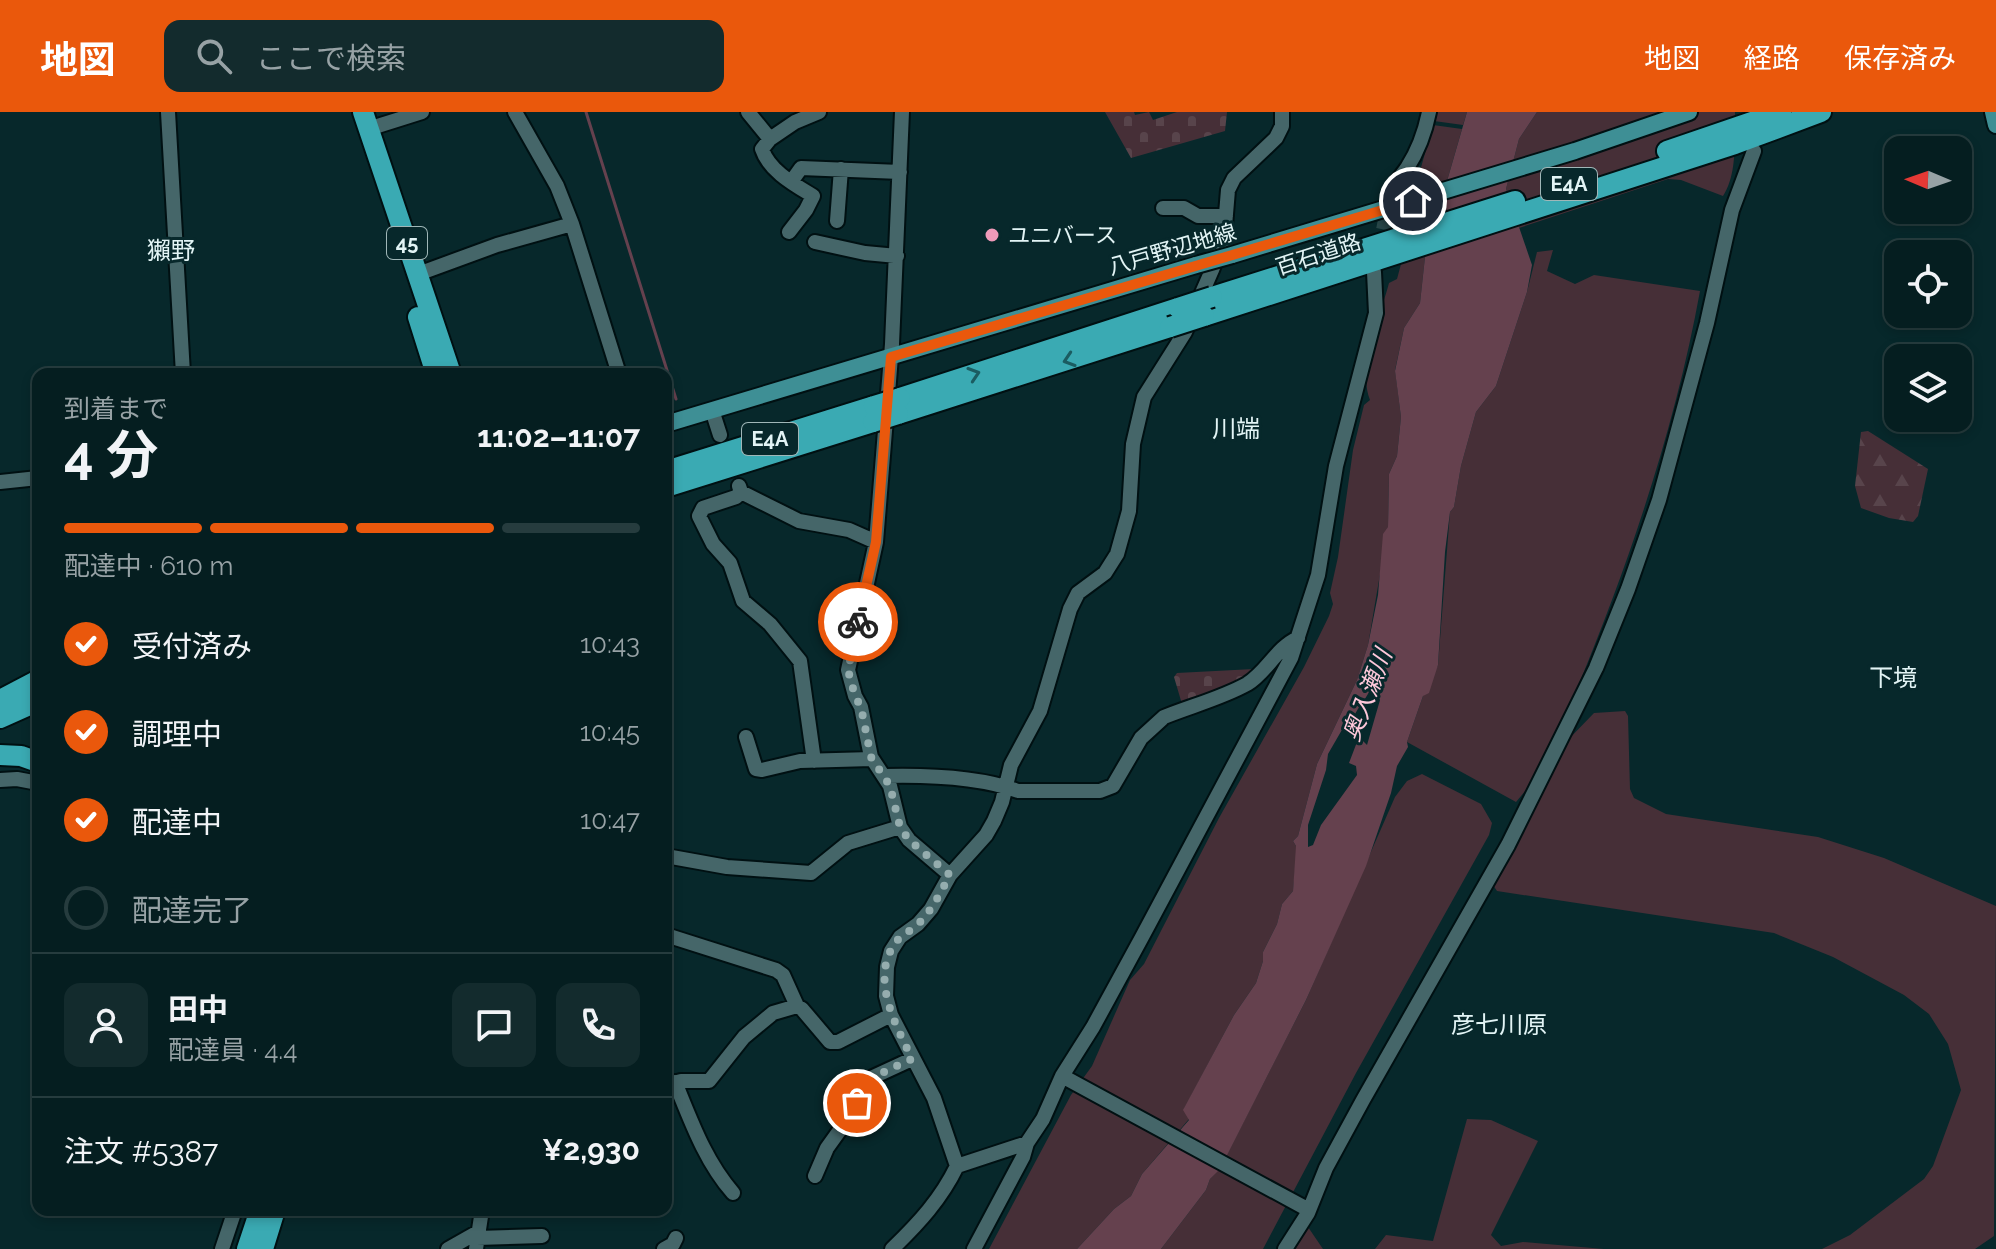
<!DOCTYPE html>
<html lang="ja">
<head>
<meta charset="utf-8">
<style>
	:root { --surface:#051e20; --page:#132b2d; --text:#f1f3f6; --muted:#97a2a5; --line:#263c3e; --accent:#ea580c }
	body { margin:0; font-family:Raleway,"Noto Sans JP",sans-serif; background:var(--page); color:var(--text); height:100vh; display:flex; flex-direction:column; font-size:30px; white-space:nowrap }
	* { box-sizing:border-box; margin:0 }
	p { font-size:26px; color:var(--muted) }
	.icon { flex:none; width:44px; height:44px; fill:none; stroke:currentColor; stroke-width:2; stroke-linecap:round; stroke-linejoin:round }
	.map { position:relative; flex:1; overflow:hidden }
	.sheet { position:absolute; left:32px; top:256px; width:640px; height:848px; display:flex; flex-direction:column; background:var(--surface); border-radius:16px; box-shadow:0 4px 12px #0003,0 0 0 2px var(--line) }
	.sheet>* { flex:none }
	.needle { width:52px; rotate:272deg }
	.buttons { position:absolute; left:1884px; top:24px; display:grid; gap:16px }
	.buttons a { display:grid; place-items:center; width:88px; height:88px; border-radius:16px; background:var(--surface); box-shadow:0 4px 12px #0003,0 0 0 2px var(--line); font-size:40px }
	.pin { position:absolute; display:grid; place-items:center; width:68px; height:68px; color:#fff; margin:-34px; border:4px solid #fff; border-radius:50%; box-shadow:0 2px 8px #0007 }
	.courier { position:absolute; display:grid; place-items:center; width:80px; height:80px; margin:-40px; border:6px solid #ea580c; border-radius:50%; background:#fff; color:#222; box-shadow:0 2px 10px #0007 }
	.head em { font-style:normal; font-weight:700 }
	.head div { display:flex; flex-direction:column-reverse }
	.head { display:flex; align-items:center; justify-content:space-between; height:136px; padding:0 32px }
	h1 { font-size:52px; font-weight:700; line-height:60px }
	.bar { display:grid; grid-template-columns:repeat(4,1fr); gap:12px 8px; align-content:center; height:96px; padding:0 32px }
	.bar i { height:10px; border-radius:6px; background:var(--line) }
	.bar .selected { background:var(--accent) }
	.bar p { grid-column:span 4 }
	.line { display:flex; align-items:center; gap:20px; padding:0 32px; border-top:2px solid var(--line) }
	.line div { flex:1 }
	.round { display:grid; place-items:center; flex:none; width:84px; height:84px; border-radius:16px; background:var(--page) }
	ol { padding:0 32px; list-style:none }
	li { display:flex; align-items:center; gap:24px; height:88px }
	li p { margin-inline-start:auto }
	li .icon { padding:8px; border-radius:50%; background:var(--accent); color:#fff; stroke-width:4 }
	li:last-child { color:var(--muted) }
	li i { width:44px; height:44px; border:4px solid var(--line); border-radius:50% }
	header { display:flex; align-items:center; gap:48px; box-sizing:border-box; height:112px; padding:0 40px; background:var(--accent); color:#fff }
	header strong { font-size:38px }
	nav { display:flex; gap:44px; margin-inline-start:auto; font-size:28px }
	.search { width:560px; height:72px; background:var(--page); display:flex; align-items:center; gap:20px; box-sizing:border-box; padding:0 28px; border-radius:16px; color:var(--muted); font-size:30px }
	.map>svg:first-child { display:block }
	.grass { fill:#462f37 }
	.forest { fill:url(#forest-firs) }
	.cemetery { fill:url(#cemetery-stones) }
	.water { fill:#65414e; fill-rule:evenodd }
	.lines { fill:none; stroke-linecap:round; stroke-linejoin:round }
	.stream { stroke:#65414e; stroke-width:3 }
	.minor-tunnel { stroke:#284749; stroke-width:14; stroke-dasharray:14 7; stroke-linecap:butt }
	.minor-casing { stroke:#001012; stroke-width:18 }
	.major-casing { stroke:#001012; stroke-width:20 }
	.highway-casing { stroke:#001012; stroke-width:24 }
	.minor { stroke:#456669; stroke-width:14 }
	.major { stroke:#3e8f95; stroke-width:16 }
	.highway { stroke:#3aaab3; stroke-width:20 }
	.major-bridge-casing { stroke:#001012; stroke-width:20; stroke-linecap:butt }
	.highway-bridge-casing { stroke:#001012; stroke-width:24; stroke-linecap:butt }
	.major-bridge { stroke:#3e8f95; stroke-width:16 }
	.highway-bridge { stroke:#3aaab3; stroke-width:20 }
	.oneway { stroke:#1b5c61 }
	.done { stroke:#95adae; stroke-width:8; stroke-dasharray:0 14.4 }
	.route { stroke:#ea580c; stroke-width:10 }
	.poi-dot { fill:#ef9ab9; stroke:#07282b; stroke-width:3 }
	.labels { text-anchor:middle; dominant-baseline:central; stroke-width:6; stroke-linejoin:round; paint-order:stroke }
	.shield { fill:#07282b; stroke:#a0b7b8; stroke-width:2 }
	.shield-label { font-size:20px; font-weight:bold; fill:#e2f4f5 }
	.poi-label { font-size:22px; fill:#e2f4f5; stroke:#07282b; text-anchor:start }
	.street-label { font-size:22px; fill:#e2f4f5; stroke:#07282b }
	.neighbourhood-label { font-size:24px; fill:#e2f4f5; stroke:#07282b }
	.water-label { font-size:24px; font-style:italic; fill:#fec8da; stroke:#07282b }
</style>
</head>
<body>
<header>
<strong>地図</strong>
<div class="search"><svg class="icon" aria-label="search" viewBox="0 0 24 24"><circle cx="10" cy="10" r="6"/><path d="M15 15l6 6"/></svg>ここで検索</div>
<nav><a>地図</a><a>経路</a><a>保存済み</a></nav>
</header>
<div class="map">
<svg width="1996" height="1137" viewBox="0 0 1996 1137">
	<defs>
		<pattern id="forest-firs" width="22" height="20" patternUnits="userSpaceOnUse" patternTransform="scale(2)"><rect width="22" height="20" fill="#462f37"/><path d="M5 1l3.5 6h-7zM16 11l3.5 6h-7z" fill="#58444b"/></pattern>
		<pattern id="cemetery-stones" width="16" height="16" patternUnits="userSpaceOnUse" patternTransform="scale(2)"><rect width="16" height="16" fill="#462f37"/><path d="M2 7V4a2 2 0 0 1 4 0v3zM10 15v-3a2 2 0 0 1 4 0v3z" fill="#58444b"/></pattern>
	</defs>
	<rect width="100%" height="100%" fill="#07282b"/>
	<path class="grass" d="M1435 0H1467L1463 13 1434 9Z
		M1537 0H1735C1734 27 1738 61 1723 84L1681 68 1668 67 1519 116 1506 77 1519 27Z
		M1433 13 1462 17 1425 145 1420 191 1404 216 1395 258 1401 305 1397 344 1389 362 1388 415 1368 533 1357 568 1317 652 1298 724 1293 729 1296 734V747L1293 779 1282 792 1277 812 1263 840V849L1256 871 1234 903 1184 997 1189 1007 1142 1062 1131 1084 1114 1097 1077 1137H989L1071 983 1092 954 1130 868 1144 852 1219 706 1304 555 1329 504 1333 492 1330 481 1338 445 1353 338 1364 293 1370 288C1357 258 1381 202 1389 171L1397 167 1421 78 1416 73Z
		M1553 138 1547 159 1575 172 1594 163 1700 179C1676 312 1630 449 1578 574 1563 609 1543 643 1526 678L1516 690 1407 630 1423 584 1438 553 1450 400 1454 395 1461 354 1476 300 1496 274 1527 180 1537 140Z
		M1625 599 1628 604 1630 677 1634 686 1666 702 1818 725 1884 746 1996 794 1994 1124 1975 1137H1822L1850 1123 1924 1067 1933 1054 1961 978 1948 932 1929 902 1904 883 1833 845 1774 821 1497 779 1491 770 1564 632 1594 601Z
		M1422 662 1481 692 1492 711 1489 723 1356 961 1263 1137H1161L1206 1078 1210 1067 1220 1056 1306 888 1395 685 1407 669Z
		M1467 1007 1491 1008 1538 1029 1491 1123 1501 1134 1523 1130 1604 1137H1375L1386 1123 1433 1129Z
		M1304 1114 1308 1115 1323 1137H1291Z"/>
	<path class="forest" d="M1868 319 1928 357 1918 404 1913 410 1889 406 1861 396 1855 374 1861 320Z"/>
	<path class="cemetery" d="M1105 0H1134L1135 3 1149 0 1153 8 1177 0H1227L1225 19 1131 46Z
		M1254 557 1239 572 1182 592 1174 565 1177 561Z"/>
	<path class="water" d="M1467 0H1537L1519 27 1506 77 1532 153 1527 180 1496 274 1476 300 1461 354 1454 395 1450 400 1445 440 1438 553 1429 581 1423 584 1407 630 1408 635 1397 654 1391 681 1366 754 1306 888 1220 1057 1210 1067 1206 1078 1161 1137H1077L1114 1097 1131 1084 1142 1062 1189 1008 1183 998 1234 903 1256 871 1263 849V840L1277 812 1282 792 1293 779 1296 734 1293 729 1298 724 1317 652 1357 568 1368 533 1378 483 1383 422 1388 415 1389 362 1397 344 1401 305 1395 259 1404 216 1420 191 1425 145ZM1370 578H1376L1380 588 1367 633 1363 629 1357 630 1349 651 1356 654 1357 663 1321 713 1313 733 1308 735V713L1326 658 1328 642 1343 616 1353 608C1355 598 1365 589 1370 578Z"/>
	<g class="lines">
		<path class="stream" d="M586 0 676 287"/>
		<path class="minor-tunnel" d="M1379 138 1389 88"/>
		<g class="minor-casing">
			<path id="minor" d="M168 0 183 262
				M515 0 557 74 572 112 619 262
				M748 0 770 27 795 10 819 0
				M902 0 892 232 876 430 848 558 855 584 861 595 871 645 890 674 900 715 909 728 950 763
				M368 17 422 0
				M770 27 762 37C769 59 795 73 813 84L806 98 789 120
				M791 70 801 56 900 60
				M1390 84C1394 71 1400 66 1407 56 1418 39 1425 20 1429 0
				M1163 96H1184L1198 104H1226
				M837 109 841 57
				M815 130 865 141 897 144
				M418 162 497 133 572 112
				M712 298 720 323
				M0 370 38 366
				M739 374 741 380 799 409 849 418 876 430
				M741 380 736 385 703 396 699 404 713 432 730 451 743 489 770 512 800 549 814 649
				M746 625 756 657 762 658 800 649 872 647
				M884 664C925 663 980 665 1018 679H1100L1113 674 1141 626 1164 605C1191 594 1222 586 1247 572 1267 560 1276 536 1298 526
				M0 668 17 667 38 671
				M666 744 727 755 811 761 848 731 900 715
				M666 823 776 858 783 863 797 894
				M1062 964 1309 1098
				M675 970C691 1009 705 1049 733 1081
				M666 973 681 969H709L744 925 773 901 797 894 802 897 830 930H838L891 903
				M957 1054 1027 1031
				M815 1064 827 1036 865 983 873 965 912 947
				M477 1126 542 1124
				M222 1137 235 1098
				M448 1137 478 1120
				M476 1137 482 1098
				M664 1137 673 1132 676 1126
				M892 1137C919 1111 941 1087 957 1054L934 986 891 903 886 884 887 855 891 839 900 825 918 812 931 797 950 763 986 723 994 709 1002 690 1011 653 1040 599 1070 497 1078 481 1105 461 1117 442 1129 399 1133 332 1144 285 1185 220 1212 158 1224 126 1228 78 1234 66 1276 26 1282 14V0
				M974 1137 1023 1045 1027 1031 1043 1007 1062 964 1093 915 1142 825 1291 546 1318 463 1336 354 1376 201 1374 160
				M1285 1137 1308 1101 1326 1056 1363 988 1508 733 1596 556 1628 477 1659 388 1707 211 1732 98 1754 39"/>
		</g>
		<g class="major-casing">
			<path id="major" d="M1993 0 1996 13
				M1232 143 1575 39 1689 0
				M666 312 1196 153"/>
		</g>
		<g class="highway-casing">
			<path id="highway" d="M363 0 451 262
				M1667 39 1781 0
				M1212 185 1515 89
				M1204 204 1735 32 1821 0
				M418 205 436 262
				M900 286 1178 196
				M898 302 1170 215
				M666 359 874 294
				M666 375 873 310
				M0 588 38 568
				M0 606 38 589
				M0 643 21 644 38 650
				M247 1137 260 1098
				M263 1137 275 1098"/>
		</g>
		<use href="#minor" class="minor"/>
		<use href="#major" class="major"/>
		<use href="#highway" class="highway"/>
		<g class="major-bridge-casing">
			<path id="major-bridge" d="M1196 153 1232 143"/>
		</g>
		<g class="highway-bridge-casing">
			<path id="highway-bridge" d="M1178 196 1212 185
				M1170 215 1204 204
				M874 294 900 286
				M873 310 898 302"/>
		</g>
		<use href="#major-bridge" class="major-bridge"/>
		<use href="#highway-bridge" class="highway-bridge"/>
	</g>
	<defs><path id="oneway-chevron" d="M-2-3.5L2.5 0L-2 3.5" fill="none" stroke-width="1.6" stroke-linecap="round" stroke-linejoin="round" transform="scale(2)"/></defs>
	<g class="oneway">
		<use href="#oneway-chevron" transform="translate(1069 248) rotate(162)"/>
		<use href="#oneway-chevron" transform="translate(974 262) rotate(-18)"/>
	</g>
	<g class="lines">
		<path class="done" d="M857 991 865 983 873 965 912 947C896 913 869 866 896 830 902 822 913 818 920 810 933 797 941 779 950 763L909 728 900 715 890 674 871 645 861 595 855 584 848 558 858 510"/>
		<path class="route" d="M858 510 876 430 891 245 1413 89"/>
	</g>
	<circle class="poi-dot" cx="992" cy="123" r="8"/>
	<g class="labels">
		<g class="shield">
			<rect x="1541" y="56" width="56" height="32" rx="6"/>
			<rect x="387" y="115" width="40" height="32" rx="6"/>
			<rect x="742" y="311" width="56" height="32" rx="6"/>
		</g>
		<g class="shield-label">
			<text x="1569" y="72">E4A</text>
			<text x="407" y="131">45</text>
			<text x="770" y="327">E4A</text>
		</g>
		<g class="poi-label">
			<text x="1008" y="123">ユニバース</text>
		</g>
		<g class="street-label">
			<text transform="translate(1172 137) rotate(-16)">八戸野辺地線</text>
			<text transform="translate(1318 142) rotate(-18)">百石道路</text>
		</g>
		<g class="neighbourhood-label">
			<text x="171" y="138">獺野</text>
			<text x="1236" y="316">川端</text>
			<text x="1893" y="565">下境</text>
			<text x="1499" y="912">彦七川原</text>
		</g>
		<g class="water-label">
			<text transform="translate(1367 583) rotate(-69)">奥入瀬川</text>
		</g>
	</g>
</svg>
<div class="buttons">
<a><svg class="needle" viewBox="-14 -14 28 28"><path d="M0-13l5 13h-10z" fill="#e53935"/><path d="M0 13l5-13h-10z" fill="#97a2a5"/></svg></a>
<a><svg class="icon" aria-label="locate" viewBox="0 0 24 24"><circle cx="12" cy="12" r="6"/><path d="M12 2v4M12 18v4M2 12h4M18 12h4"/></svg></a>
<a><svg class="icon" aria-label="layers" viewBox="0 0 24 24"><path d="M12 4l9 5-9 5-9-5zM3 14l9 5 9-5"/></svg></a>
</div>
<div class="pin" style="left:857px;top:991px;background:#ea580c"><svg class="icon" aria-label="bag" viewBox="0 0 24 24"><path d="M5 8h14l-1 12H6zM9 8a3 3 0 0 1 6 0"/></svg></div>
<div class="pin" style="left:1413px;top:89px;background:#1f2937"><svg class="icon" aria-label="home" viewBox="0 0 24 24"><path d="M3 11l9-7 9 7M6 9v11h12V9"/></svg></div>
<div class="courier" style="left:858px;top:510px"><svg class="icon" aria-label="bike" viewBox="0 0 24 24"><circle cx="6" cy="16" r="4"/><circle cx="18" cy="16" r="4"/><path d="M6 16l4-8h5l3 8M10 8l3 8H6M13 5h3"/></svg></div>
<section class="sheet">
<div class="head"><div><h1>4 分</h1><p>到着まで</p></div><em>11:02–11:07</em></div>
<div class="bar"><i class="selected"></i><i class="selected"></i><i class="selected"></i><i></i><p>配達中 · 610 m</p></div>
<ol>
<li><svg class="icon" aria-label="check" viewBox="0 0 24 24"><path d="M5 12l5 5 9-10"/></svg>受付済み<p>10:43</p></li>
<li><svg class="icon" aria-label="check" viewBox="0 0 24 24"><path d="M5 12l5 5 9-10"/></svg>調理中<p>10:45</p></li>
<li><svg class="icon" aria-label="check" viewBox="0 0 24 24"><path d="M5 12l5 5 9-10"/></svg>配達中<p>10:47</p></li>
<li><i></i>配達完了</li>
</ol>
<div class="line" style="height:144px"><a class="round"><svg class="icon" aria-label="person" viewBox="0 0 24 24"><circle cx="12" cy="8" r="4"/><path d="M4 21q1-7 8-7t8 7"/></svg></a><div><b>田中</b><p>配達員 · 4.4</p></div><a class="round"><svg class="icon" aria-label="chat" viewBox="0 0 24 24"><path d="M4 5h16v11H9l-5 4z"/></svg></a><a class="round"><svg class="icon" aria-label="phone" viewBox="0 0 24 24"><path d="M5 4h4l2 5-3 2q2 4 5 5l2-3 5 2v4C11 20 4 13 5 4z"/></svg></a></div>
<div class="line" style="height:104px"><div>注文 #5387</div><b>¥2,930</b></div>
</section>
</div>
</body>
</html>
